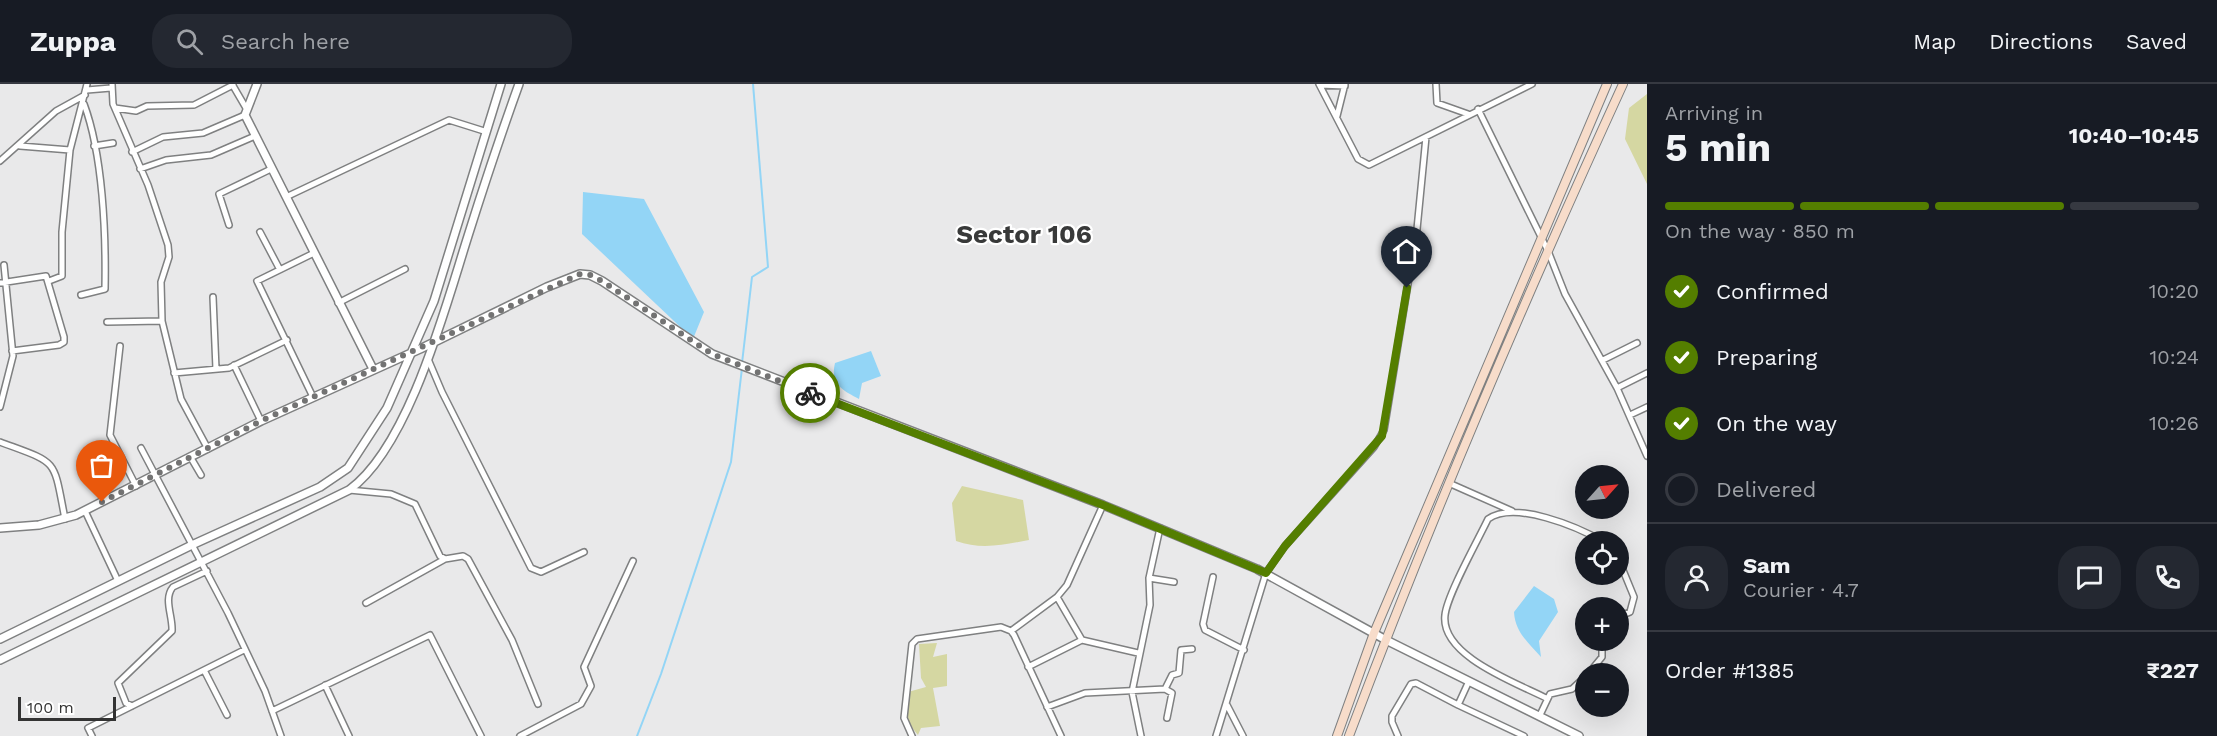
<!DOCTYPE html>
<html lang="en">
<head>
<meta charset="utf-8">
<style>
	:root { --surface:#171b24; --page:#242831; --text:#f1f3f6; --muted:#9ea1a6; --line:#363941; --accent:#547e00 }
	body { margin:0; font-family:"Work Sans",sans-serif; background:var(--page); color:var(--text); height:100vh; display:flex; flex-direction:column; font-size:22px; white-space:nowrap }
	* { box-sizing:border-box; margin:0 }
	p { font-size:20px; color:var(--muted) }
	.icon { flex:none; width:33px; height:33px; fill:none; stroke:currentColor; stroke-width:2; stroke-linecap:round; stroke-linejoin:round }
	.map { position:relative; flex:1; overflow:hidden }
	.sheet { display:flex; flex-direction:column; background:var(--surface); width:570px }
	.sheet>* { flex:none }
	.needle { width:39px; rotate:63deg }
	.buttons { position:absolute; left:1575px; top:381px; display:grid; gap:12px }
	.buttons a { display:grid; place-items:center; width:54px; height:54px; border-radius:50%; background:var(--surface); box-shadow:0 6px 24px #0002; font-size:30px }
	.scale { position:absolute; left:18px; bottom:15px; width:98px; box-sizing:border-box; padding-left:6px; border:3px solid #333; border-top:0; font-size:16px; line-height:21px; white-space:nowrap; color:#333; -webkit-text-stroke:4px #fff; paint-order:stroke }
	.pin { position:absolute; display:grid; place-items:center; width:51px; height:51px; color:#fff; margin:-62px -26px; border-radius:50% 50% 50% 0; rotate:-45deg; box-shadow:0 0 6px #0007 }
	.pin .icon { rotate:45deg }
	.courier { position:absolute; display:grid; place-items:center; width:60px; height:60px; margin:-30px; border:4px solid #547e00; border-radius:50%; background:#fff; color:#222; box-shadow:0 2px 8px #0007 }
	.headline em { font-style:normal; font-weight:700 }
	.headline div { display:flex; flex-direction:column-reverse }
	.headline { display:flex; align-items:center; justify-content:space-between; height:102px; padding:0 18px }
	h1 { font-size:39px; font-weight:700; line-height:45px }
	.bar { display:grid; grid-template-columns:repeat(4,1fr); gap:9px 6px; align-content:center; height:72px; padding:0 18px }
	.bar i { height:8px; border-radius:4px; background:var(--line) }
	.bar .current { background:var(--accent) }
	.bar p { grid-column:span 4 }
	.line { display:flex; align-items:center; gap:15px; padding:0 18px; border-top:2px solid var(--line) }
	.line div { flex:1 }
	.round { display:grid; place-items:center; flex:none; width:63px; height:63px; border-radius:24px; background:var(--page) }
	ol { padding:0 18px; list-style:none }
	li { display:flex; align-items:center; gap:18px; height:66px }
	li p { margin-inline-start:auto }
	li .icon { padding:6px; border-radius:50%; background:var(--accent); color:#fff; stroke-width:4 }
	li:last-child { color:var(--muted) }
	li i { width:33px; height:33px; border:3px solid var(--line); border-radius:50% }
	header { display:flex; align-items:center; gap:36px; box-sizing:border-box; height:84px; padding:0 30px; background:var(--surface); border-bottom:2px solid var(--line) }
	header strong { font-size:28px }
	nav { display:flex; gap:33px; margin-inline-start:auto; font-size:21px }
	.search { width:420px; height:54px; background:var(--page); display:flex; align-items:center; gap:15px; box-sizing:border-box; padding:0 21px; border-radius:24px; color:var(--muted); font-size:22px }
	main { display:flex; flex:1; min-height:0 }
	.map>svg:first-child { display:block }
	.green { fill:#d5d7a2 }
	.water { fill:#93d5f6 }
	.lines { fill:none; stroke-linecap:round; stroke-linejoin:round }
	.stream { stroke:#93d5f6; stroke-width:2 }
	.minor-casing { stroke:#7f8081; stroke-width:8 }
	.tertiary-casing { stroke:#7f8081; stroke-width:10 }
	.secondary-casing { stroke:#7f8081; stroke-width:10 }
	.minor { stroke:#fff; stroke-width:5 }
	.tertiary { stroke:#fff; stroke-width:7 }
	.secondary { stroke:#f7dcca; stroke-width:8 }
	.done { stroke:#737373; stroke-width:6; stroke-dasharray:0 10.8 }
	.route { stroke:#547e00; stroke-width:8 }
	.labels { text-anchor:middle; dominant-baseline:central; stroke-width:4.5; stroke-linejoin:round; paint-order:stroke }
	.district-label { font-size:26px; font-weight:bold; fill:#383939; stroke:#fff }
</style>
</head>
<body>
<header>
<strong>Zuppa</strong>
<div class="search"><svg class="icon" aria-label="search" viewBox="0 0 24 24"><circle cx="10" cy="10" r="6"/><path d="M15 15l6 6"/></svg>Search here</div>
<nav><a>Map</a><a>Directions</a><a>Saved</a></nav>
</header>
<main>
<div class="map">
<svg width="1647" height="652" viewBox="0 0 1647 652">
	<rect width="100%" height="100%" fill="#e9e9ea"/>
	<path class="green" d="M1647 10V100L1625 55 1629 24Z
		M962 402 1023 416 1029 456C1003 461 981 466 956 457L952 419Z
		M937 559 933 573 947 570V602L933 604 940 642 921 644 918 651C906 637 905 626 908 608L926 603 921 594 919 560Z"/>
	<path class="water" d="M583 108 644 115 704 228 693 255 582 150Z
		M871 267 881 292 862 299 859 315C842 306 830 300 835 279Z
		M1534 502 1554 515 1558 528 1539 557 1541 573C1528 558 1515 548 1514 528Z"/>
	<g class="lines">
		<path class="stream" d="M742 279 752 193 768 183 753 0
			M637 652 661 590 731 378 742 284"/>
		<g class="minor-casing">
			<path id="minor" d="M112 0 113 20 148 101 168 161 169 173 161 198 162 237 181 315 208 365
				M232 0 246 24
				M1319 0 1358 75 1369 81 1532 0
				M1436 0 1437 19 1468 30
				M1320 1 1345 2
				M87 6 111 4
				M115 24 136 27 147 22 194 21 233 1
				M1478 25 1548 167 1565 210 1617 304 1647 372
				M1337 32 1345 0
				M20 62 70 66
				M94 62 113 59
				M132 68 163 53 203 49 245 31
				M0 77 56 27 85 11
				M140 85 166 76 211 71 255 52
				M286 113 449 36 484 47
				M229 141 219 110 271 85
				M260 148 279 184
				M312 170 257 197 313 313
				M49 197 62 192V148L70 66 87 0
				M0 199 46 192 64 253V258L59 261 12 267
				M81 211 105 205C106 150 103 71 84 20
				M213 213 216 285
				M338 219 405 185
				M107 238 162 237
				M120 262 110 351 136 402
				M428 275 442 308 531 484 541 488 584 468
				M1603 276 1637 259
				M234 281 261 337
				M174 289 229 284 287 256
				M1617 304 1647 289
				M0 323 13 272 4 181
				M1630 331 1647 323
				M0 358C59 380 53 373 65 435
				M141 364 228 529 265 607 281 652
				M191 374 201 391
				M1451 400 1512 427
				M349 406 391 410 415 420 440 472 445 475 463 472 468 475 512 556 538 620
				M85 427 118 497
				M1618 474 1634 513 1630 528 1618 533
				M1213 493 1203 540 1205 546 1244 566
				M1149 494 1174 498
				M1057 513 1082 556 1138 569
				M366 519 445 475
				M1011 547 1057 513 1067 501 1103 421
				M1028 583 1082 556
				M205 588 227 631
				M1588 590 1602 573V565L1597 556
				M1469 597 1458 621 1524 652
				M325 601 349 652
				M1165 605 1172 591 1179 589 1181 566 1192 565
				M1546 614C1517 599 1440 572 1445 531 1447 511 1478 456 1488 435 1515 416 1578 443 1604 458
				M1227 621 1243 652
				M132 622 126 619 118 599 172 547C173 532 163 515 173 503L207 487
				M1047 623 1085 609 1165 605 1172 609 1167 634
				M272 627 430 551 481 652
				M1540 631 1550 610 1572 605 1586 592
				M92 652 88 644 244 566
				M520 652 581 620 591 602 584 583 633 477
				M912 652 904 634 912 560 917 555 1001 543 1011 547 1014 551 1061 652
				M1141 652 1132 608 1150 521 1149 494 1160 444
				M1216 652 1266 489 1285 462 1374 363 1384 346 1417 145 1426 53
				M1398 652 1392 638V632L1411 600 1416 599 1458 621"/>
		</g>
		<g class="tertiary-casing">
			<path id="tertiary" d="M257 0 245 31 373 285
				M0 444 39 441 76 431 261 337 420 265 547 203 580 190 590 191 602 197 712 270 1103 421 1257 485 1386 556 1579 652
				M0 555 194 460 320 403 348 384 387 324 434 217 501 0
				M0 576 349 406C409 363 446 221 468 152 484 101 501 50 519 0"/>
		</g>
		<g class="secondary-casing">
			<path id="secondary" d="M1337 652 1374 549 1607 0
				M1349 652C1432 432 1525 214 1623 0"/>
		</g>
		<use href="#minor" class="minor"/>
		<use href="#tertiary" class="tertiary"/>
		<use href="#secondary" class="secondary"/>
	</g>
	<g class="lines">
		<path class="done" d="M102 418 261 337 580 190 590 191 602 197 712 270 810 309"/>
		<path class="route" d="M810 309 1103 421 1266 489 1285 462 1382 352 1407 204"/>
	</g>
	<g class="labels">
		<g class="district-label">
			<text x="1024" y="150">Sector 106</text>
		</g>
	</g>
</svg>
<div class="buttons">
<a><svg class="needle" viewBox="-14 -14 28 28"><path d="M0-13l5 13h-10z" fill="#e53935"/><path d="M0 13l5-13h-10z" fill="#9ea1a6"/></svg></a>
<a><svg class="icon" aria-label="locate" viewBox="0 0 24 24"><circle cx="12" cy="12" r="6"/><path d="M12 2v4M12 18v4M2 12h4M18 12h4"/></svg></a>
<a>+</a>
<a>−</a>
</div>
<div class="scale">100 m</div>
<div class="pin" style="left:102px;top:418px;background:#ea580c"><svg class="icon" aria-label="bag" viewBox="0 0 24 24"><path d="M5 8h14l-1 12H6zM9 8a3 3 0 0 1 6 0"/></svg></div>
<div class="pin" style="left:1407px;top:204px;background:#1f2937"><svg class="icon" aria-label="home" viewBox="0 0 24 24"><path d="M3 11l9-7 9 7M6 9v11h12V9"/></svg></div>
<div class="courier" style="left:810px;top:309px"><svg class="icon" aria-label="bike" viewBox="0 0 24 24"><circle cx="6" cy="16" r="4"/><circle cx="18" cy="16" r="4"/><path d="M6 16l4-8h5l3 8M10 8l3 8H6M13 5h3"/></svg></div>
</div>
<section class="sheet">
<div class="headline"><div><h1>5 min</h1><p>Arriving in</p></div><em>10:40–10:45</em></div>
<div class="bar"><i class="current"></i><i class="current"></i><i class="current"></i><i></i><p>On the way · 850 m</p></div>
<ol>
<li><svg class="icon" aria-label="check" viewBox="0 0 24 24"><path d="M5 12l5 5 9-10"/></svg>Confirmed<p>10:20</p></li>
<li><svg class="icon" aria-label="check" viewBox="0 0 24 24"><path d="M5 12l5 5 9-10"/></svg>Preparing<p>10:24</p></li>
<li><svg class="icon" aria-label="check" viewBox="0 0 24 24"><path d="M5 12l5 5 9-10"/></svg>On the way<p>10:26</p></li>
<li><i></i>Delivered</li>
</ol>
<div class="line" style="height:108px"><a class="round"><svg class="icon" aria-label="person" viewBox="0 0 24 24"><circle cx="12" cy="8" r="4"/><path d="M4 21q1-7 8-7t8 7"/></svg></a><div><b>Sam</b><p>Courier · 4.7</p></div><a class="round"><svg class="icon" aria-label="chat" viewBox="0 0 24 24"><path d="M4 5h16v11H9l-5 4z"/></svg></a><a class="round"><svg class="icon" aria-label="phone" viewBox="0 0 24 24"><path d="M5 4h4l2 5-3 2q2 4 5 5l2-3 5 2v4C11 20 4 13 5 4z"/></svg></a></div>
<div class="line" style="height:78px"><div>Order #1385</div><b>₹227</b></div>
</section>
</main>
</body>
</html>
